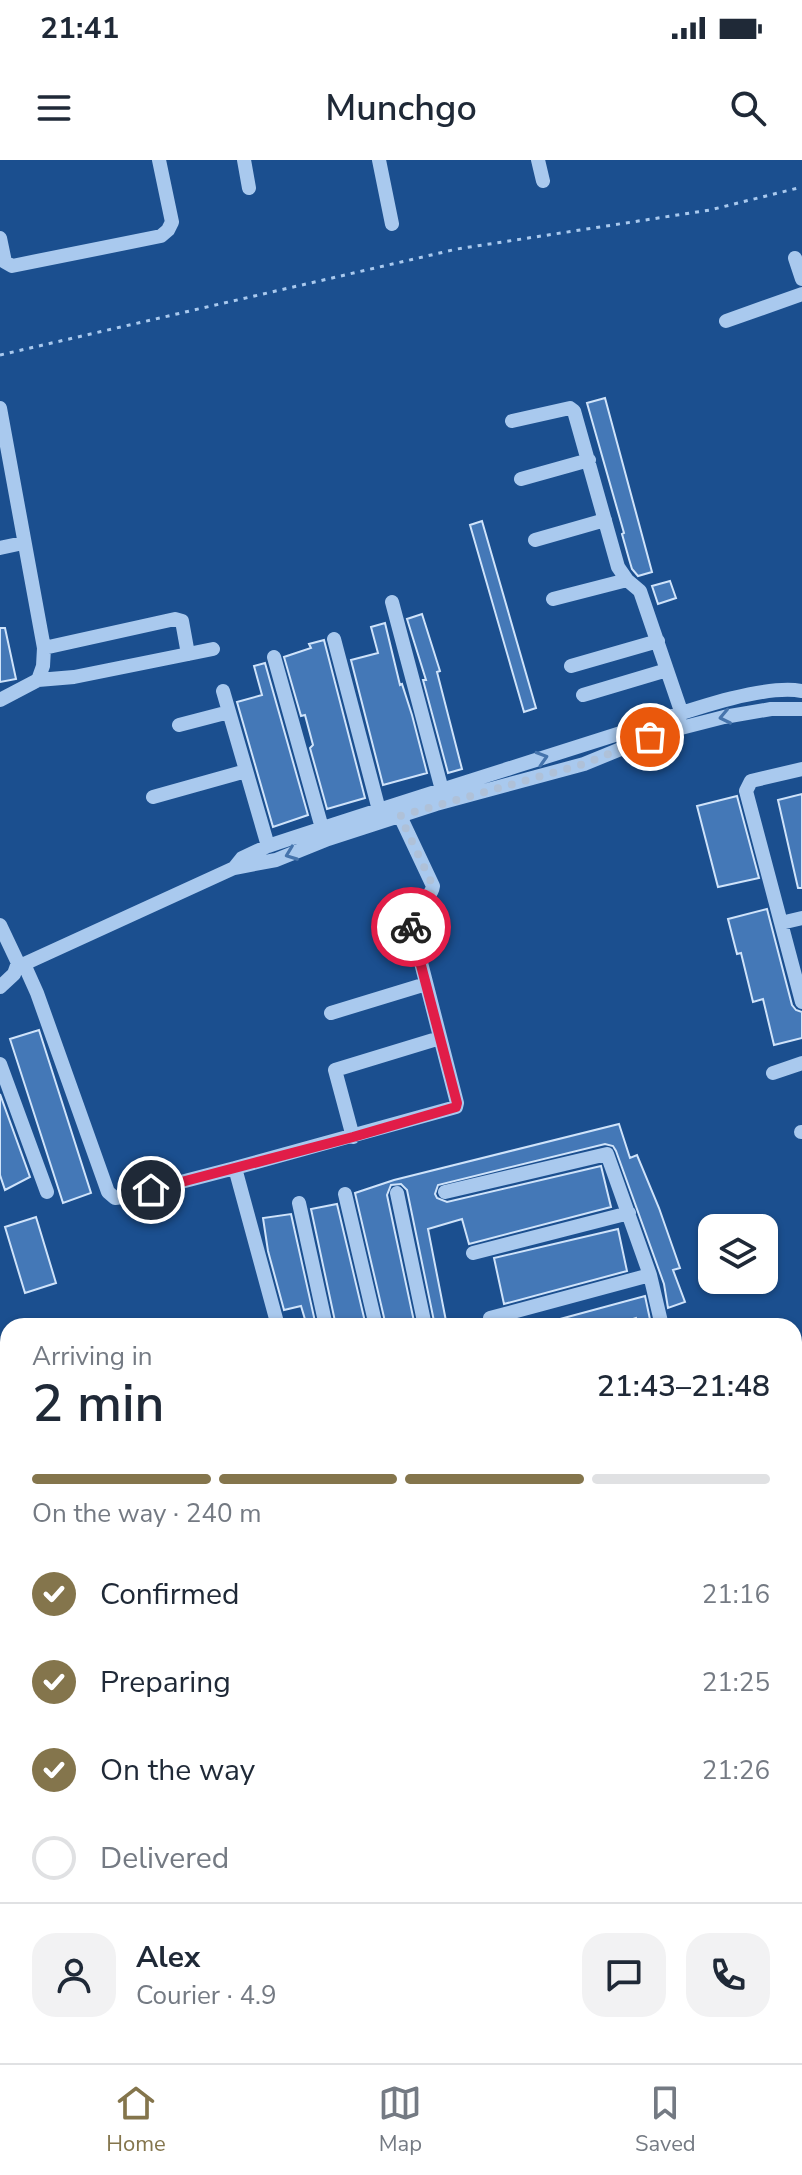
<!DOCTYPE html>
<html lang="en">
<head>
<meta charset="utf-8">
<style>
	:root { --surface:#fff; --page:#f2f2f3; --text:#1f2937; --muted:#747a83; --line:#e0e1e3; --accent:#84754c }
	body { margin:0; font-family:"Nunito Sans",sans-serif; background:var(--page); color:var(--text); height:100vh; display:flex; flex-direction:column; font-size:30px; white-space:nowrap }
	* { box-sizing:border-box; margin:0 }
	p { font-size:26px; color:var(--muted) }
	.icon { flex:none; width:44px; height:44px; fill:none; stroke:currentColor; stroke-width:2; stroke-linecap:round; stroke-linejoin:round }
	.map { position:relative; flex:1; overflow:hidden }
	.details { position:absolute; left:0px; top:1158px; width:802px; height:746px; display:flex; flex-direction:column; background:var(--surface); border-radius:24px 24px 0 0; box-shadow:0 2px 6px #0004 }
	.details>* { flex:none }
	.buttons { position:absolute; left:698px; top:1054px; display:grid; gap:16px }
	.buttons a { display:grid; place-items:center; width:80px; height:80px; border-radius:16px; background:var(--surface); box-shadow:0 2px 6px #0004; font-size:40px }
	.pin { position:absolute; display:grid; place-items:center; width:68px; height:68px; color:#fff; margin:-34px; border:4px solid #fff; border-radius:50%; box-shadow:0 2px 8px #0007 }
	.courier { position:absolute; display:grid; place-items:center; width:80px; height:80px; margin:-40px; border:6px solid #e11d48; border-radius:50%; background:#fff; color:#222; box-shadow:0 2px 10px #0007 }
	.summary em { font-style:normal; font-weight:600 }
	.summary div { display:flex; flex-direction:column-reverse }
	.summary { display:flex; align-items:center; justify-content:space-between; height:136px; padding:0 32px }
	h1 { font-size:52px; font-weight:600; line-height:60px }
	.bar { display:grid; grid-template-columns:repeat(4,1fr); gap:12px 8px; align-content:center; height:96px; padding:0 32px }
	.bar i { height:10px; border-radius:6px; background:var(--line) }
	.bar .selected { background:var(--accent) }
	.bar p { grid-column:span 4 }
	.line { display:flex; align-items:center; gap:20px; padding:0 32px; border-top:2px solid var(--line) }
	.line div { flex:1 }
	.round { display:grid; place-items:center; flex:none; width:84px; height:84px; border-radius:24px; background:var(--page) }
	ol { padding:0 32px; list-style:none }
	li { display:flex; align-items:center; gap:24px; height:88px }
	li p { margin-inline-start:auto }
	li .icon { padding:8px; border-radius:50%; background:var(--accent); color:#fff; stroke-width:4 }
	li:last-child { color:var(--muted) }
	li i { width:44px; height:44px; border:4px solid var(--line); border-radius:50% }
	.status { display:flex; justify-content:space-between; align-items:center; height:56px; padding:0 40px; background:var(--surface); direction:ltr }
	.status svg { height:22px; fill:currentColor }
	header { display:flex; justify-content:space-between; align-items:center; height:104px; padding:0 32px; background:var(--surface); font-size:36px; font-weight:600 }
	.tab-bar { display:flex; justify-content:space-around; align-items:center; height:112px; border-top:2px solid var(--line); background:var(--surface); font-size:22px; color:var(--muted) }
	.tab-bar a { display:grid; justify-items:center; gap:4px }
	.tab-bar .selected { color:var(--accent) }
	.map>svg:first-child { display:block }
	.building { fill:#4478b7; stroke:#cfe3fa; stroke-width:2 }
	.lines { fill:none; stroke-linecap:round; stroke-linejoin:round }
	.path { stroke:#a9c9ee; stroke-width:3; stroke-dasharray:4 6; stroke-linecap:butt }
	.minor { stroke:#a9c9ee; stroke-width:14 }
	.oneway { stroke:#4674ac }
	.done { stroke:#afc1d8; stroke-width:8; stroke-dasharray:0 14.4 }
	.route { stroke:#e11d48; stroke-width:10 }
</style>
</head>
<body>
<div class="status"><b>21:41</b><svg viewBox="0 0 49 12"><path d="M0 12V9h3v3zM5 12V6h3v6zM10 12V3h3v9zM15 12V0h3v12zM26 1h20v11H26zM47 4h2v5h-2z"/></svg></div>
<header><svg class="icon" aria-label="menu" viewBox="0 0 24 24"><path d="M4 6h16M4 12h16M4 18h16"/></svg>Munchgo<svg class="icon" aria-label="search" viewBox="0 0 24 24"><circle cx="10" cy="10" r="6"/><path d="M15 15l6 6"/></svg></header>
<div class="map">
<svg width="802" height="1903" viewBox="0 0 802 1903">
	<rect width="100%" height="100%" fill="#1b4f8f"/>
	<path class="building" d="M605 238 652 412 638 416 632 409 629 399 622 374 624 373 587 243Z
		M482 361 536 548 524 552 470 365Z
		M670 421 676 438 658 444 652 426Z
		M422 454 440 511 437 512 462 609 448 613 423 520H426L407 459Z
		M385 463 400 525 402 524 412 555 427 613 383 625 351 500 378 493 371 467Z
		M0 468H5L16 519 0 522Z
		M324 480 365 638 327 649 310 588 313 585 305 555 301 556 284 497 311 488 309 484Z
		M265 503 308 655 273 667 237 542 262 535 254 506Z
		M802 634V728H798L778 640Z
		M737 636 759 718 718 727 697 646Z
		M767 749 792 845 796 850 802 852V878L774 885 763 839 753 842 741 793 737 794 728 759Z
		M39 870 91 1033 63 1043 10 879Z
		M0 934 30 1017 5 1030 0 1015Z
		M619 964 630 998 637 995 659 1048 680 1108 673 1110 685 1142 668 1148 664 1124 616 991 613 986 605 984 438 1025 435 1034 437 1038 447 1042 601 1006 611 1047 469 1084 462 1059 428 1069 447 1166H435L407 1030 401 1024 391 1025 387 1035 415 1166H386L355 1033 394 1020Z
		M337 1044 366 1166H336L311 1049Z
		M291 1054 316 1166H307L301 1146 284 1150 268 1091 263 1058Z
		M36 1057 56 1123 25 1133 5 1067Z
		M618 1069 627 1111 504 1144 494 1098Z
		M645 1136 651 1164 638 1166 636 1158 611 1166H550L549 1162Z"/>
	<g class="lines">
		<path class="path" d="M0 195 457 89 710 50 802 27
			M647 1896 649 1903"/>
		<path class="minor" d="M244 0 249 28
			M379 0 392 64
			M538 0 543 21
			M0 78 5 102 12 106 161 76 168 70 172 62 159 0
			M795 98 802 119
			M726 161 802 134
			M0 248 44 488 43 506 38 520 0 540
			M512 261 570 248 574 251 618 407 627 420 640 431 682 554
			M521 319 589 300
			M535 380 605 360
			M0 388 23 383
			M553 439 627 420
			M392 442 442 630
			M334 479 379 650
			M44 488 175 459 182 461 188 494
			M274 497 322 668
			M571 506 658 481
			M38 520 74 517 213 489
			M223 531 268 686
			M583 535 667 510
			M179 565 229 552
			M802 609 751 621 746 631 802 842
			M153 637 246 611
			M234 708 242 698 268 686C386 647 505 610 624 572 669 558 758 523 802 531
			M781 763 802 758
			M0 765 18 803 24 804 37 833 108 1032 115 1038 123 1037 235 1008 278 1166
			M24 804 234 708 276 700 328 679 436 644 584 604 650 577 677 569 724 557 771 549H802
			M0 827 14 814 18 803
			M331 853 426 824
			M0 904 47 1032
			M773 913 802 903
			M801 972H802
			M353 977 335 910 440 878
			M235 1008 456 947 457 943 409 756C414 744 431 740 433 726L400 656
			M445 1032 607 994 650 1115 662 1166
			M397 1033 425 1166
			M345 1034 376 1166
			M299 1043 326 1166
			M473 1093 629 1053
			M490 1158 650 1115
			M794 1218 802 1217
			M794 1279 802 1278
			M794 1754 802 1752
			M330 1903 353 1896"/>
	</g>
	<defs><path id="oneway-chevron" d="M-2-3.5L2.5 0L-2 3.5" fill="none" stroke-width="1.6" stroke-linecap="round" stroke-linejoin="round" transform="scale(2)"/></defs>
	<g class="oneway">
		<use href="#oneway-chevron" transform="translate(725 557) rotate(168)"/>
		<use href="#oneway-chevron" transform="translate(542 598) rotate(-17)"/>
		<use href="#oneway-chevron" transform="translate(291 694) rotate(159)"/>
	</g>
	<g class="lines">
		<path class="done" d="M411 767 410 751 431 734 433 726 400 656 584 604 650 577"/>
		<path class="route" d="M151 1030 353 977 456 947 457 943 411 767"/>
	</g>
</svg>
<div class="buttons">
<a><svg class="icon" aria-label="layers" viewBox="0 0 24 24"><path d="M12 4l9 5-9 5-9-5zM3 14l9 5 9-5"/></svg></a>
</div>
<div class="pin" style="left:650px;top:577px;background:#ea580c"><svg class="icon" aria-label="bag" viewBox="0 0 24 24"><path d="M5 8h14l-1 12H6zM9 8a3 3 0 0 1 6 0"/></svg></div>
<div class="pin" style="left:151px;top:1030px;background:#1f2937"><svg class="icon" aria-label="home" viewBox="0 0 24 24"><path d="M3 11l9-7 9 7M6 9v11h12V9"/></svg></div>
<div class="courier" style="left:411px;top:767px"><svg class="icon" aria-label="bike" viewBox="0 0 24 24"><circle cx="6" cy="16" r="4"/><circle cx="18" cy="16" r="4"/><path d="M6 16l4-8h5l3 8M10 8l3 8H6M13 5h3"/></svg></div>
<section class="details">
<div class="summary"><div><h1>2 min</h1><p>Arriving in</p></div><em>21:43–21:48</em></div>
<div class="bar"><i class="selected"></i><i class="selected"></i><i class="selected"></i><i></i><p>On the way · 240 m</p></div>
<ol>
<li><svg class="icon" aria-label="check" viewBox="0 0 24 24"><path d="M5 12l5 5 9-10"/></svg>Confirmed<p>21:16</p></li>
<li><svg class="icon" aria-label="check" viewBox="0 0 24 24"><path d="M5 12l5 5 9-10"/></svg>Preparing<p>21:25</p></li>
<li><svg class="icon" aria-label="check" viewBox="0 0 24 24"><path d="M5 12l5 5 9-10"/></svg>On the way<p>21:26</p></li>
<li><i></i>Delivered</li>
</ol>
<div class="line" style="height:144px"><a class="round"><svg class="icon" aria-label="person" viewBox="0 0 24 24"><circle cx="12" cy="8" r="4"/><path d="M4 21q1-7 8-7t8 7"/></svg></a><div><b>Alex</b><p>Courier · 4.9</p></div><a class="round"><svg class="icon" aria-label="chat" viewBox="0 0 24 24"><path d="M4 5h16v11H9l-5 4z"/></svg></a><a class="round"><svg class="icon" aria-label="phone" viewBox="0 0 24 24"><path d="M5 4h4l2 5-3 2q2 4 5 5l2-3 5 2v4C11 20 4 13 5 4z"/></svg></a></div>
</section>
</div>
<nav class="tab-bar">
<a class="selected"><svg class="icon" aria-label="home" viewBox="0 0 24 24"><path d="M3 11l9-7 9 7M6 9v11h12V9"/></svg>Home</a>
<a><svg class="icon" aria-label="map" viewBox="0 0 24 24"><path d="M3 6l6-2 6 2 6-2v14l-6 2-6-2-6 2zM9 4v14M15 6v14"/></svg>Map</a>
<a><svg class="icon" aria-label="saved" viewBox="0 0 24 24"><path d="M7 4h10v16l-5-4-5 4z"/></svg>Saved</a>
</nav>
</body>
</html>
